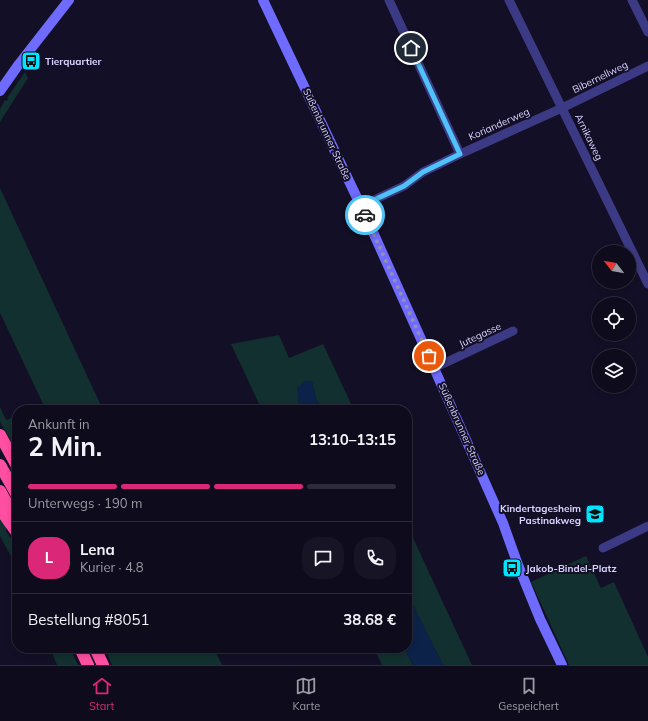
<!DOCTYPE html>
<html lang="de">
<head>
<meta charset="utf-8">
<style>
	:root { --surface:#0e0b1c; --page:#171425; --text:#f1f3f6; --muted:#9b9ba3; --line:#2e2b3b; --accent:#db2777 }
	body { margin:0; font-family:Mulish,sans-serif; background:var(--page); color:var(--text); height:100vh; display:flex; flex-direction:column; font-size:15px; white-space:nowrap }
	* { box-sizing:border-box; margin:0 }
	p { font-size:13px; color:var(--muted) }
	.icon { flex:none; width:22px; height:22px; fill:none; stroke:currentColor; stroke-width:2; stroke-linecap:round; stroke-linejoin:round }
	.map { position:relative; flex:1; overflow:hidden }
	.details { position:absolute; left:12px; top:405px; width:400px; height:248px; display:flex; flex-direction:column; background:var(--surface); border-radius:16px; box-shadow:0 2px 6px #0003,0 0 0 1px var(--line) }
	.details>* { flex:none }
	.needle { width:26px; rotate:301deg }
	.tools { position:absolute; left:592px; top:245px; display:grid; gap:8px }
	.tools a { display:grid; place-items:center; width:44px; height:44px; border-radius:50%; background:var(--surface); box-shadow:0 2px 6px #0003,0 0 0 1px var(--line); font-size:20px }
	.pin { position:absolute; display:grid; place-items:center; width:34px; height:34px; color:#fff; margin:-17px; border:2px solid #fff; border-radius:50%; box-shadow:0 1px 4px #0007 }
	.courier { position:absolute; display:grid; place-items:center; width:40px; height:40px; margin:-20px; border:3px solid #4fc3f7; border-radius:50%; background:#fff; color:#222; box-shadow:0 1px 5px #0007 }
	.overview em { font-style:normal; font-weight:700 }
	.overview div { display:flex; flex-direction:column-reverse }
	.overview { display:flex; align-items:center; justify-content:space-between; height:68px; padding:0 16px }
	h1 { font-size:26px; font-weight:700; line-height:30px }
	.bar { display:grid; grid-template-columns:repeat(4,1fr); gap:6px 4px; align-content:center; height:48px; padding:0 16px }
	.bar i { height:5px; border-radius:3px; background:var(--line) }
	.bar .active { background:var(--accent) }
	.bar p { grid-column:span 4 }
	.line { display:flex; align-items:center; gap:10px; padding:0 16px; border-top:1px solid var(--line) }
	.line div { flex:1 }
	.round { display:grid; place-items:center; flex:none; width:42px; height:42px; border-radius:16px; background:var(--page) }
	.dock { display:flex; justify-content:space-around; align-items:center; height:56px; border-top:1px solid var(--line); background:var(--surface); font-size:11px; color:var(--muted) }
	.dock a { display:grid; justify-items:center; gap:2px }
	.dock .active { color:var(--accent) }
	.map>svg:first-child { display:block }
	.green { fill:#12302f }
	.water { fill:#0c2248 }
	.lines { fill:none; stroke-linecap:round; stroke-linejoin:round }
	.street { stroke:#3d3a85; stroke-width:9 }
	.secondary { stroke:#6f6bff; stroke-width:10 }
	.highway { stroke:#ff4fa3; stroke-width:12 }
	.done { stroke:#948fb3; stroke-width:4; stroke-dasharray:0 7.2 }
	.route { stroke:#4fc3f7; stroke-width:5 }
	.labels { text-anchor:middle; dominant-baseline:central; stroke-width:4; stroke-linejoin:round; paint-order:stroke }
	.poi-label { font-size:10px; font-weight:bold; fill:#d9d4ff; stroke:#130f26; text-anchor:start }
	.street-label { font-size:10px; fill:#d9d4ff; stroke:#130f26 }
</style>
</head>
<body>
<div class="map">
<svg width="648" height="665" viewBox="0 0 648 665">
	<rect width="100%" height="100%" fill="#130f26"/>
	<path class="green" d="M25 72 28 78 0 122V109L5 100 7 101 8 99 7 98Z
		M0 188 103 410H46L0 313Z
		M279 335 289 358 323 344 354 410H323L316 399 312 382 298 399 301 410H262L231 344Z
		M0 407 6 420 12 418V428L17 440V454L10 439 1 424 0 421Z
		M0 517 6 524V531L17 548V567L0 536Z
		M407 525 472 665H443L407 594Z
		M586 556 601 588 614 582 648 657V665H569L531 582Z
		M50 648H70L78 665H57Z
		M105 648H214L222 665H112Z
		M374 648H404L413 665H382Z"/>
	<path class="water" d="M305 381H312L316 399 323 410H301L298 399 297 388Z
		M407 594 443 665H413L404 648H407Z"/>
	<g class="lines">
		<path class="street" d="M389 0 460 154
			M509 0 648 284
			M632 0 648 32
			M361 206 404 186 423 172 460 154 562 108 648 66
			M434 368 513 331
			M603 548 648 526"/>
		<path class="secondary" d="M263 0 368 221 434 368 503 523 518 565 540 619 562 665
			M0 91 19 64 69 0"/>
		<path class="highway" d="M0 435 17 466
			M0 465 17 495
			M0 491 17 521
			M0 509 15 530 17 533
			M80 648 88 665
			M95 648 103 665"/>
	</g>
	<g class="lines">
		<path class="done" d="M365 215 429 356"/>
		<path class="route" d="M365 215 361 206 404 186 423 172 460 154 411 48"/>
	</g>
	<defs>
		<g id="bus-square" transform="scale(1)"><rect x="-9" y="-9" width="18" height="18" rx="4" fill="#00e5ff" stroke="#130f26"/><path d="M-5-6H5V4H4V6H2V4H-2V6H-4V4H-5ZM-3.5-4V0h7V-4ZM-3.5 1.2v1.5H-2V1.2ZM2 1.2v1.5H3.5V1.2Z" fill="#111"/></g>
		<g id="school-square" transform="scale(1)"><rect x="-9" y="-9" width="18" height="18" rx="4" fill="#00e5ff" stroke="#130f26"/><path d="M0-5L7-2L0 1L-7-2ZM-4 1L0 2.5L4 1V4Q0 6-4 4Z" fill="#111"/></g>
	</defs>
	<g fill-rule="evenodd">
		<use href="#bus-square" x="31" y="61"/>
		<use href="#school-square" x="595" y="514"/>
		<use href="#bus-square" x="512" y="568"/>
	</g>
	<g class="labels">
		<g class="poi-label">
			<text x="45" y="61">Tierquartier</text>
			<text x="581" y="508" text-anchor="end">Kindertagesheim<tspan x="581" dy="12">Pastinakweg</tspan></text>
			<text x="526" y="568">Jakob-Bindel-Platz</text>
		</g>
		<g class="street-label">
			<text transform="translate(600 77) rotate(-26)">Bibernellweg</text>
			<text transform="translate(499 124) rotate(-24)">Korianderweg</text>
			<text transform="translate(327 134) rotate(65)">Süßenbrunner Straße</text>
			<text transform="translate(589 137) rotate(64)">Arnikaweg</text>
			<text transform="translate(480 335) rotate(-25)">Jutegasse</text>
			<text transform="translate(462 429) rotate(66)">Süßenbrunner Straße</text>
		</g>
	</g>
</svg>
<div class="tools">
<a><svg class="needle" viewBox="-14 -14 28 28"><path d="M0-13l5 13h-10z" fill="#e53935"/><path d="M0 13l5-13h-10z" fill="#9b9ba3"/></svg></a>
<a><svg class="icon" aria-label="locate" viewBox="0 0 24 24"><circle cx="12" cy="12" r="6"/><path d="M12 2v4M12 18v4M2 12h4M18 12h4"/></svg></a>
<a><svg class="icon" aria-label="layers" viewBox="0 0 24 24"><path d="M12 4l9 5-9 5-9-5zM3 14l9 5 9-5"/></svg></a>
</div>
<div class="pin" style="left:429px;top:356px;background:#ea580c"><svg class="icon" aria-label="bag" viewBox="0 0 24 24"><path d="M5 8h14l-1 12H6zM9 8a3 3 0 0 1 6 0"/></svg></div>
<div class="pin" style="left:411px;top:48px;background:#1f2937"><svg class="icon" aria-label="home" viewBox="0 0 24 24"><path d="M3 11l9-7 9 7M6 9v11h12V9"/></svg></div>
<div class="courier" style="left:365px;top:215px"><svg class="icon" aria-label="car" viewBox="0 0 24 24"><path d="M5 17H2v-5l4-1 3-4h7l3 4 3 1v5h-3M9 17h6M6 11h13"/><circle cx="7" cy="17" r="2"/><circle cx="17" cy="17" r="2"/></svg></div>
<section class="details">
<div class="overview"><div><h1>2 Min.</h1><p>Ankunft in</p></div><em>13:10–13:15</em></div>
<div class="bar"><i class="active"></i><i class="active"></i><i class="active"></i><i></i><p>Unterwegs · 190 m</p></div>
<div class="line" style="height:72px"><b class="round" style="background:var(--accent);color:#fff">L</b><div><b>Lena</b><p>Kurier · 4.8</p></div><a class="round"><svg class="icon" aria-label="chat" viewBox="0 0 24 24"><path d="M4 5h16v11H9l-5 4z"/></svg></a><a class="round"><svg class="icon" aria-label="phone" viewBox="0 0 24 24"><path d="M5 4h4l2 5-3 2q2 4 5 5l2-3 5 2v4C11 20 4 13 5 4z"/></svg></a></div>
<div class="line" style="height:52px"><div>Bestellung #8051</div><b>38.68 €</b></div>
</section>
</div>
<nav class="dock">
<a class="active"><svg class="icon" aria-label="home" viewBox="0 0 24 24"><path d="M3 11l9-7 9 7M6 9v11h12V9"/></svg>Start</a>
<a><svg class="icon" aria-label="map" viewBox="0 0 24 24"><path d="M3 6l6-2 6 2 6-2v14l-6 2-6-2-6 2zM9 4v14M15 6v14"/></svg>Karte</a>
<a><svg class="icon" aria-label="saved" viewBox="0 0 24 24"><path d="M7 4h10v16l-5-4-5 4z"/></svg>Gespeichert</a>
</nav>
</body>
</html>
